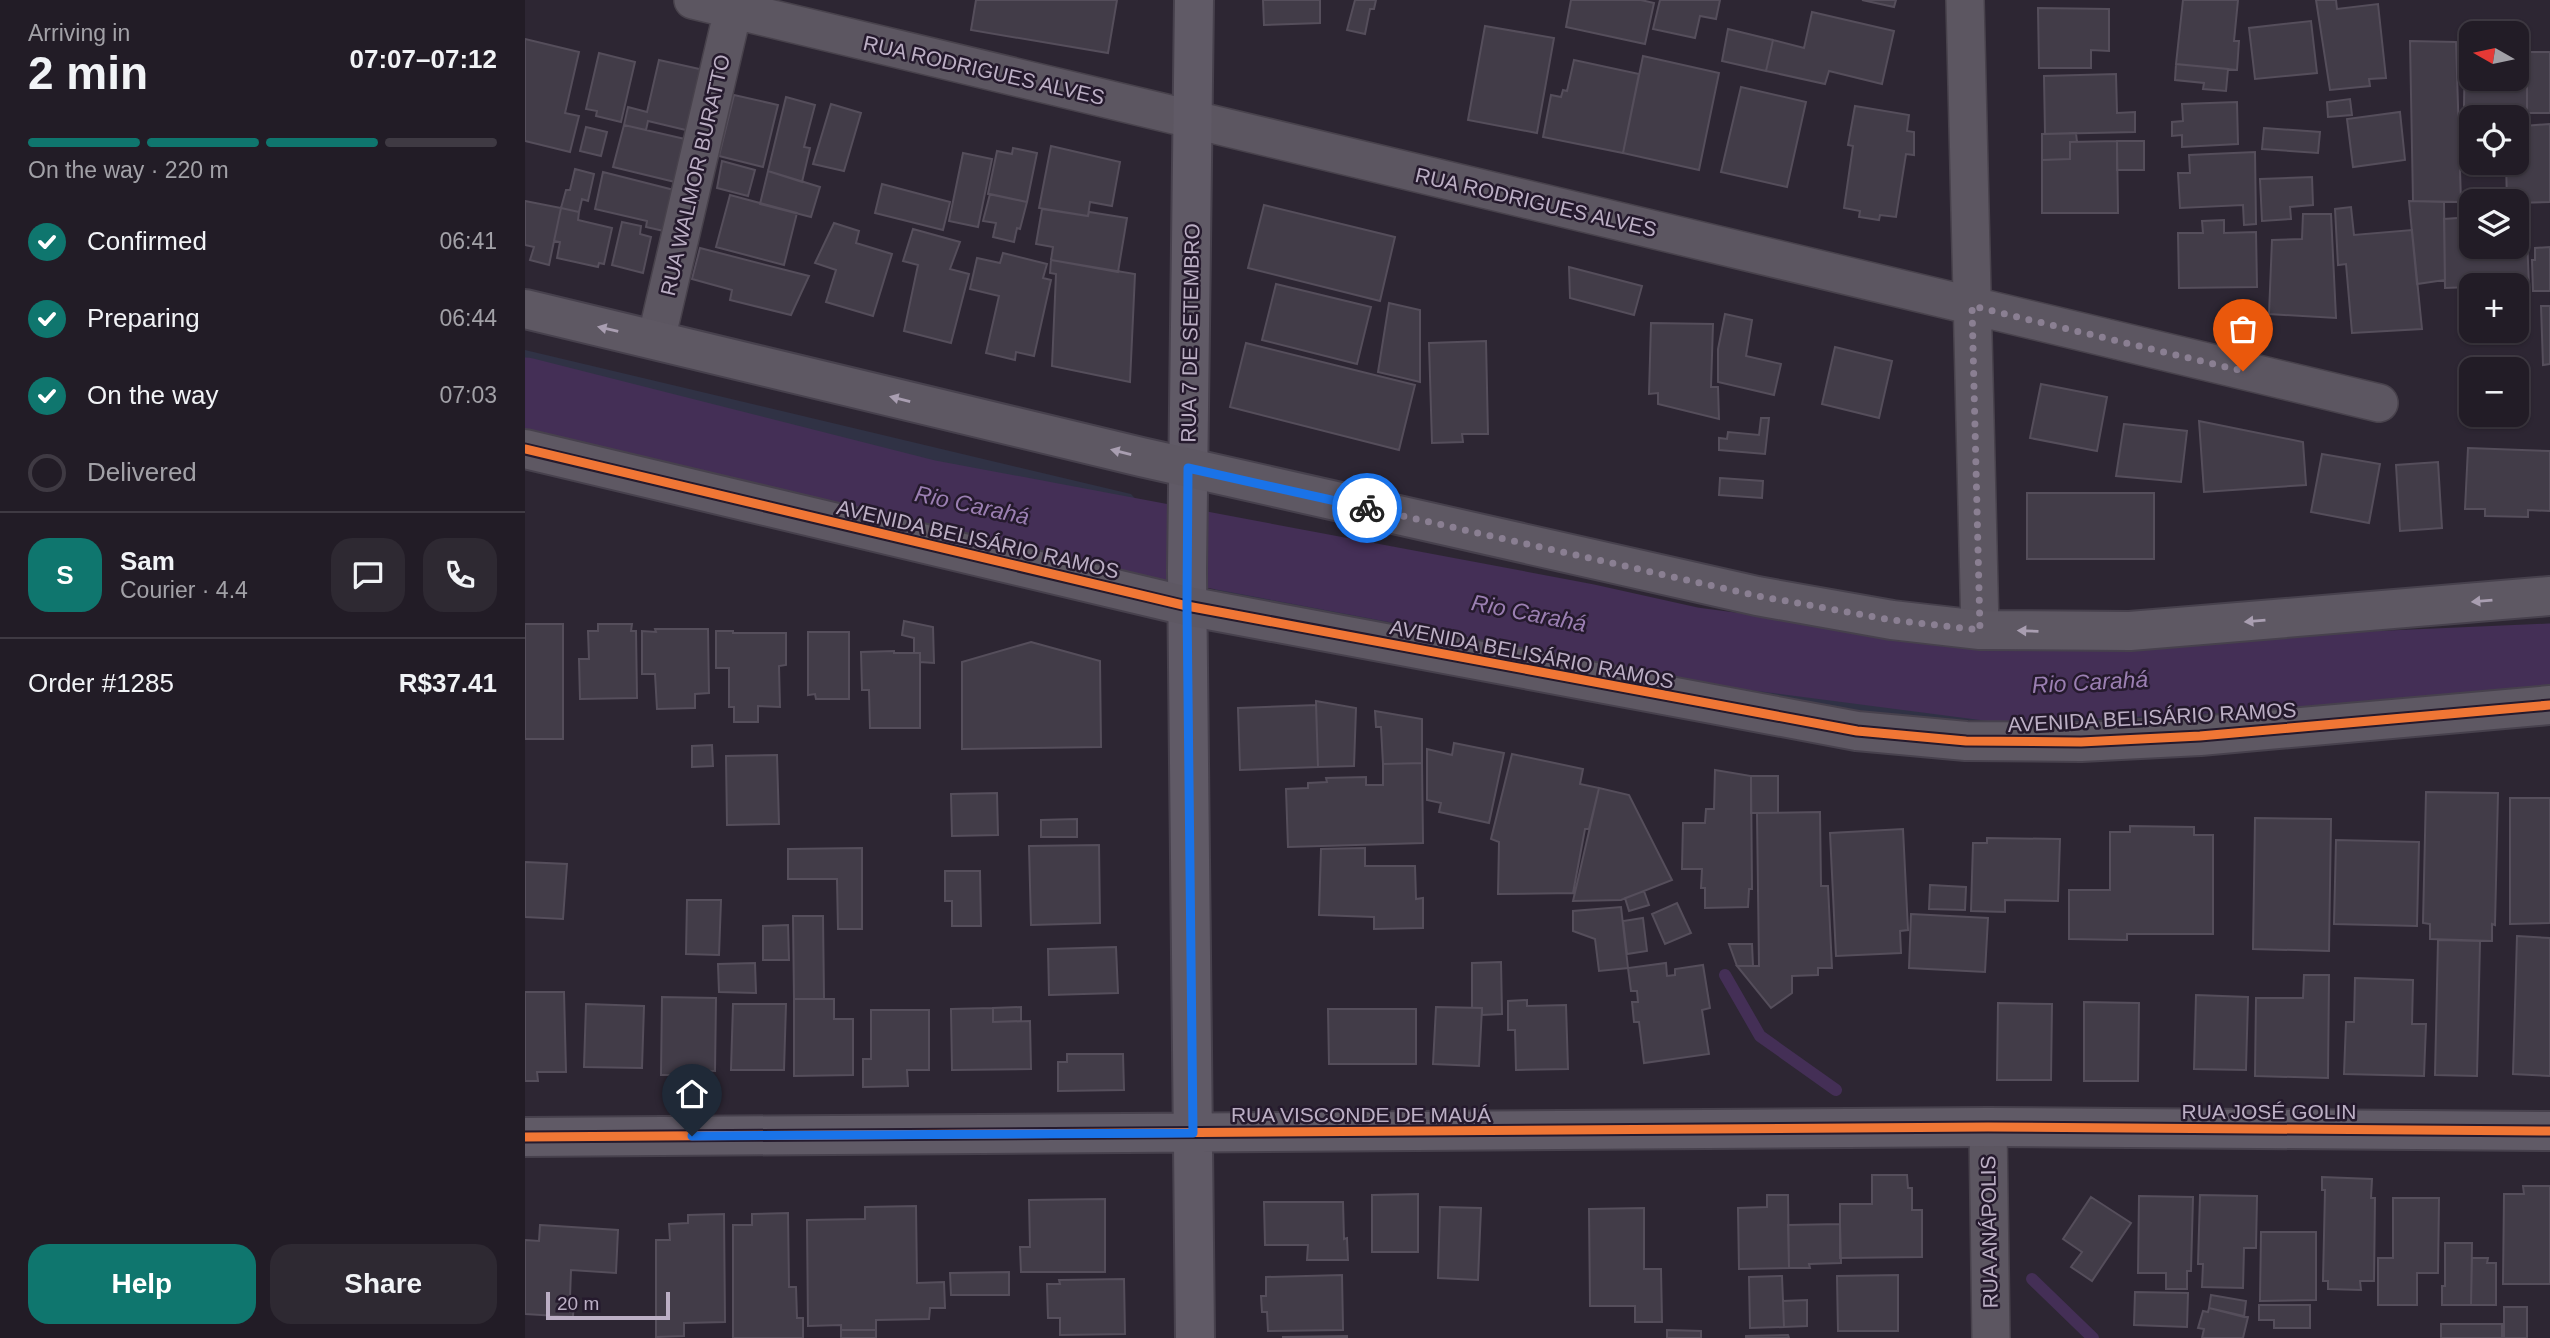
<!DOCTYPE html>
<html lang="en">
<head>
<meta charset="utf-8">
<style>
	:root { --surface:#221c26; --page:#2e2932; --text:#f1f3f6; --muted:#a2a1a7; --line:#3f3a43; --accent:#0f766e }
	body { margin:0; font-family:Helvetica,sans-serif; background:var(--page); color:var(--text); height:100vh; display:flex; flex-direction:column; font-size:26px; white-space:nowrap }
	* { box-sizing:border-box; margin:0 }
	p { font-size:23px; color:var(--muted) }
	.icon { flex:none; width:38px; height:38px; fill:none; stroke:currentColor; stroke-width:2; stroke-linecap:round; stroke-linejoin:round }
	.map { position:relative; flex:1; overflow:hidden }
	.side { display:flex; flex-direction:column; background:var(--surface); width:525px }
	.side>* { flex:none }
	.needle { width:46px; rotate:279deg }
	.buttons { position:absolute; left:1934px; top:21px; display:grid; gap:14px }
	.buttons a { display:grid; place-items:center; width:70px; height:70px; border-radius:14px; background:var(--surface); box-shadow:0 2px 5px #0004,0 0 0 2px var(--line); font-size:35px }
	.scale { position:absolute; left:21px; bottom:18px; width:124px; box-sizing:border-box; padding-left:7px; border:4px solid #bcafc5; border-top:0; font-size:19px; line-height:24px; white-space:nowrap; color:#bcafc5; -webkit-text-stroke:5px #251a2d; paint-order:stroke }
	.pin { position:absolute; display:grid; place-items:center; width:60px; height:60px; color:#fff; margin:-72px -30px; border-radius:50% 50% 50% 0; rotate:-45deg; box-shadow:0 0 7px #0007 }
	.pin .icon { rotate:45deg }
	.courier { position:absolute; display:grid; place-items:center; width:70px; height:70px; margin:-35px; border:5px solid #1a73e8; border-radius:50%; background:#fff; color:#222; box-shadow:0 2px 9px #0007 }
	.head em { font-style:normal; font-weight:700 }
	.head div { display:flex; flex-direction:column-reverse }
	.head { display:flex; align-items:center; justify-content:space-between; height:119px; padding:0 28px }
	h1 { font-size:46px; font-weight:700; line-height:52px }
	.bar { display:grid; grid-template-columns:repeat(4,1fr); gap:10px 7px; align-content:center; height:84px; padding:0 28px }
	.bar i { height:9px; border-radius:5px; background:var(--line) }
	.bar .active { background:var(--accent) }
	.bar p { grid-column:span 4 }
	.line { display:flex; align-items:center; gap:18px; padding:0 28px; border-top:2px solid var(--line) }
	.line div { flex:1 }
	.round { display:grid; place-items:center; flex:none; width:74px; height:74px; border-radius:21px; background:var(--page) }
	ol { padding:0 28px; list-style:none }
	li { display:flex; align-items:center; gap:21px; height:77px }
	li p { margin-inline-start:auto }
	li .icon { padding:7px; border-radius:50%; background:var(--accent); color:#fff; stroke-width:4 }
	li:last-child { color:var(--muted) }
	li i { width:38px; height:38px; border:4px solid var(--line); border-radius:50% }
	.action { display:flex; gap:14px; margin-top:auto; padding:14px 28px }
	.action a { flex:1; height:80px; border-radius:21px; background:var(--accent); color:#fff; font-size:28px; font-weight:700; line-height:80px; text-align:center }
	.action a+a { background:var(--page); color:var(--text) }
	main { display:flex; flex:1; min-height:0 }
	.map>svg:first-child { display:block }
	.green { fill:#303245 }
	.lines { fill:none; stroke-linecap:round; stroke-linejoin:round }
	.stream { stroke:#442f56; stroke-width:12 }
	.river { stroke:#442f56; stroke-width:75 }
	.building { fill:#423c48; stroke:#554e5b; stroke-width:2 }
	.street-casing { stroke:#48424c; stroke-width:40 }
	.secondary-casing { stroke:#47414d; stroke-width:42 }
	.primary-casing { stroke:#47414d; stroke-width:42 }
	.street { stroke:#5c5661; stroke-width:37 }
	.secondary { stroke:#605a66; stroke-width:38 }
	.primary { stroke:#5e5863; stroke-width:38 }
	.cycleway-casing { stroke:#251a2d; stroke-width:13 }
	.cycleway { stroke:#f07635; stroke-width:9 }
	.oneway { fill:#a99eb1 }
	.done { stroke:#8a7f92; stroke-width:7; stroke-dasharray:0 12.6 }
	.route { stroke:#1a73e8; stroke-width:9 }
	.labels { text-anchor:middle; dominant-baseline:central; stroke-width:5; stroke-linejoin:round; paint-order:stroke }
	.street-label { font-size:21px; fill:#bcafc5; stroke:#251a2d }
	.water-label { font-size:23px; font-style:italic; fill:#9b7fb2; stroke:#251a2d }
</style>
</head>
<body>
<main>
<section class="side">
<div class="head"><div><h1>2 min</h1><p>Arriving in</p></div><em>07:07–07:12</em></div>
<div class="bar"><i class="active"></i><i class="active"></i><i class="active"></i><i></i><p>On the way · 220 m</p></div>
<ol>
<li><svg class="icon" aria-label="check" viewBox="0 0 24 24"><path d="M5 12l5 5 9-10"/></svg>Confirmed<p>06:41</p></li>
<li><svg class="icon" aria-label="check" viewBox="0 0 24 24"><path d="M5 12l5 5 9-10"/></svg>Preparing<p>06:44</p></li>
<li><svg class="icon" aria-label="check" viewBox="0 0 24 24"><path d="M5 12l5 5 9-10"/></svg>On the way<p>07:03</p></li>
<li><i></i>Delivered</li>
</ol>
<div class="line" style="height:126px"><b class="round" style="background:var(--accent);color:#fff">S</b><div><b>Sam</b><p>Courier · 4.4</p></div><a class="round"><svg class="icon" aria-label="chat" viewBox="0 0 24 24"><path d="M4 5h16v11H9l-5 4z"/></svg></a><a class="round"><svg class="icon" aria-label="phone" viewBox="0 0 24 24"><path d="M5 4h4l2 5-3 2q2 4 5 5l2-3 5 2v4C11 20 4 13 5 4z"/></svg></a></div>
<div class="line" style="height:91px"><div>Order #1285</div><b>R$37.41</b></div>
<div class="action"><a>Help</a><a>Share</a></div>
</section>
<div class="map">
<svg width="2025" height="1338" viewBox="0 0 2025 1338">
	<rect width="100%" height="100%" fill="#2d2633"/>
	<path class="green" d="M0 350 606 494 617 506V557L600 562 0 423Z
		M702 518C808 539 913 561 1018 582 1169 613 1321 642 1476 650 1659 659 1842 642 2025 631V686C1820 708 1616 733 1410 718 1326 712 1244 697 1162 683 1004 655 847 622 690 590Z"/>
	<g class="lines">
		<path class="stream" d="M1060 652 1061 621
			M1200 975 1235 1036 1311 1090
			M1507 1279 1568 1338"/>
		<path class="river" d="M0 395 402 497 1061 621 1169 645 1477 685 2025 661"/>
	</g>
	<path class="building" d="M451 0H592L583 53 446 30Z
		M738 0H795V23L739 25Z
		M830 0H851L849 9H845L840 34 822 30Z
		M1046 0H1116L1129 3 1120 44 1041 27Z
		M1135 0H1195L1191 19 1175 16 1170 38 1128 29Z
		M1337 0H1371L1369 7Z
		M1658 0H1713L1709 41H1714L1712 70 1651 64Z
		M1791 0H1811L1812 9 1853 4 1861 78 1844 79 1845 86 1805 90Z
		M1513 8 1584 9V51L1566 50V68H1514Z
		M1287 12 1369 31 1357 84 1304 71 1300 84 1241 71 1248 40 1279 48Z
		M1786 21 1792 73 1730 79 1724 28Z
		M960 26 1029 38 1012 133 943 120Z
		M1203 29 1248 40 1241 71 1197 61Z
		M0 39 54 52 40 113 54 116 45 152 0 141Z
		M1885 41 1931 42 1936 202 1888 201Z
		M1940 51H1946V79H1992V51L2002 52V113H1980V106H1939Z
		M2002 52H2025V113H2002Z
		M74 53 110 62 96 122 71 116 72 111 61 109Z
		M1118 56 1194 73 1174 170 1098 153Z
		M134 60 179 70 165 131 123 121 121 130 99 125 103 107 122 112Z
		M1049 60 1114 74 1098 153 1018 137 1026 95 1036 97 1038 90 1042 91Z
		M1651 64 1703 69 1701 91 1678 89 1679 83 1650 80Z
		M1591 74 1592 113 1610 112V132L1520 134 1519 76Z
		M1216 87 1281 102 1262 187 1196 172Z
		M209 95 253 105 238 167 194 156Z
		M261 97 290 105 279 147 285 148 277 182 243 171Z
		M1825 99 1827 115 1803 117 1802 102Z
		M1712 102 1713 144 1657 147V135L1647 136V122L1658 121 1657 104Z
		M306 104 336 113 319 171 288 164Z
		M1330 106 1384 115 1382 131 1389 132V155L1381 154 1371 217 1355 215 1354 220 1334 217 1335 211 1319 208 1328 146 1323 145Z
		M1875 112 1880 160 1828 167 1822 119Z
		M2025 124V202L1992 203V201H1982L1981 163H1992V150H2000L1999 126Z
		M99 125 160 139 150 182 88 167Z
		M61 127 82 132 76 156 55 151Z
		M1739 128 1795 132 1793 153 1737 149Z
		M1551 133 1552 142H1545V159L1517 160V134Z
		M1592 141H1619V170H1592Z
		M1592 141 1593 213H1517V160L1545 159V142Z
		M526 146 595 162 587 206 565 202 563 216 514 208Z
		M488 148 512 153 502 202 463 194 472 151 487 154Z
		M1730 152 1731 224 1719 225 1718 205 1655 208 1653 173H1665L1664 155Z
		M438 153 467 159 453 227 424 221Z
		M197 161 230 170 223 196 192 188Z
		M50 169 69 174 63 201 57 199 54 212 36 208 41 190H45Z
		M243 171 295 187 286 217 235 204Z
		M78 172 153 191 139 231 121 227 122 221 70 209Z
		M1787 177 1788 205 1765 207 1766 219 1737 221 1735 179Z
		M357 184 425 202 418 230 350 213Z
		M465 194 502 202 495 229 492 228 489 242 468 237 471 223 458 221Z
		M205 195 272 213 259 265 191 247Z
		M0 201 36 208 24 265 5 260 9 247 0 245Z
		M1884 201 1919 202 1920 280 1892 284Z
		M739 205 870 237 855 301 723 268Z
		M1826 207 1829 235 1887 230 1897 329 1827 333 1821 264 1813 265 1810 209Z
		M36 208 54 212 53 220 87 228 79 264 74 263 73 267 32 258 35 242 29 241Z
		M517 209 563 216 564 212 602 218 593 272 526 260 528 247 511 244Z
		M2001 213 2004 286 1946 285V287L1920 288 1919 219 1946 217V247H1992V214Z
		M1778 214H1806L1811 318 1744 314 1747 240 1777 239Z
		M1699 220V233L1731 232 1732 287 1654 288 1653 233H1678L1677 221Z
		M97 222 116 226 115 234 126 237 118 273 87 265Z
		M309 223 334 231 331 243 367 254 348 316 301 302 311 270 290 263Z
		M388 229 435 242 425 269 444 274 426 343 379 331 393 265 378 261Z
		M2025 247V291H2008L2007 260H2010V248Z
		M175 248 284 276 266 315 205 300 207 290 167 279Z
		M478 253 522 264 518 278 526 280 509 356 491 352 490 360 461 353 474 296 445 289 452 258 475 263Z
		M526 260 610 274 605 382 527 366 531 274 525 273Z
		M1044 267 1117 286 1109 315 1045 298Z
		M751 284 846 307 832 364 737 340Z
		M1992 291H2004V319H1992Z
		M864 303 895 310V382L853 372Z
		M2016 306H2025V364L2018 365Z
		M1200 314 1227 320 1221 356 1256 364 1249 395 1193 382V349Z
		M1126 323 1188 324 1186 387H1193L1194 419 1133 404V393L1124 394Z
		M961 341 963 434H937L938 442 907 443 904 343Z
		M721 343 890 385 874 450 705 407Z
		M1310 347 1367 361 1354 418 1297 404Z
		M1516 384 1582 397 1572 451 1505 438Z
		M1236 418H1244L1240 454 1194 450V438L1202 439 1203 432 1234 435Z
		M1674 421 1778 442 1781 485 1679 492Z
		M1599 424 1662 431 1656 482 1591 476Z
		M1943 448 2025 451V511L2003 510V517L1960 516V509H1940Z
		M1797 454 1855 464 1844 523 1786 512Z
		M1913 462 1917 528 1875 531 1871 465Z
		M1195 478 1238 481 1237 498 1194 495Z
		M1502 493H1629V559H1502Z
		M379 621 408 627 409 663 395 662V653H389V638L377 635Z
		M0 624H38V739H0Z
		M73 624H107L106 631H111L112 698 55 699 54 659H64L63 631H73Z
		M130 629H183L184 693 170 694V708L132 709 130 674H117V631L131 632Z
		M191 631H208V633H261V665L254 666 255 707 233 706V722H209V707H204V668H191Z
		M283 632H324V699H291L290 694 283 695Z
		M506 642 575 661 576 747 437 749V662Z
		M369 651V653H395V728H345L344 690H337L336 652Z
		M791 701 831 708 829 766 793 767Z
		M791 705 793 767 715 770 713 708Z
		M850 711 897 719V763L858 764 856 727H851Z
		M929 743 979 753 964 823 914 812 916 803 902 800V749L927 755Z
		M187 745 188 766 167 767V746Z
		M987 754 1058 769 1055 784 1074 788 1064 829H1060L1048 893 973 894 974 842 966 839Z
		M252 755 254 824 202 825 201 756Z
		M897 763 898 843 763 847 761 789 783 788V783L802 782 801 778 841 777V785H858V764Z
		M1190 770 1226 776 1227 889H1224L1223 907 1180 908V888H1176L1177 869H1157L1158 823H1180L1181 809H1189Z
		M1226 776H1253V813H1226Z
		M1074 788 1104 795 1147 880 1096 900 1048 901Z
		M1901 792 1973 793 1970 925 1967 924V941L1905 939V924L1898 923Z
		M472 793 473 835 427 836 426 794Z
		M1985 798H2025V923L1985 924Z
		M1295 812 1296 886H1303L1307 968H1293V975L1267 976V993L1246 1008 1212 966H1234L1232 813Z
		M1730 818 1806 819 1804 951 1728 949Z
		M552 819V837H516V820Z
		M1605 826 1669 827V835H1688V934H1602V940L1544 939V890H1585V832H1605Z
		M1378 829 1383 930 1375 931 1376 953 1311 956 1305 833Z
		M1462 838 1535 839 1533 901 1480 900V912L1446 911 1448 843H1462Z
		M1811 840 1894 842 1892 926 1809 924Z
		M574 845 575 923 506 925 504 846Z
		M337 848V929H313L312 879H263V849Z
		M840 848V866H890L891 899 898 898V928L849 929V917L794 915 796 849Z
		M0 862 42 864 38 919 0 917Z
		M420 871H455L456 926H427V901H420Z
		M1405 885 1441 887 1440 910 1404 909Z
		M1119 891 1124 905 1104 911 1100 898Z
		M162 900H196L194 955 161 954Z
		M1152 903 1166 933 1140 944 1127 914Z
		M1096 907 1103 968 1074 971 1070 939 1048 931V911Z
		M1386 914 1463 918 1460 972 1384 968Z
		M268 916H298L299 999H269Z
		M1118 918 1122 951 1102 954 1098 921Z
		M263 925 264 960H238V926Z
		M1992 936 2025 938V1076L1988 1074Z
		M1913 940 1955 941 1952 1076 1910 1075Z
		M1204 944H1227L1228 966H1212Z
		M591 947 593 993 524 995 523 949Z
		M976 962 977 1014 957 1015V1008H947V963Z
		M230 963 231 993 194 992 193 964Z
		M1141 963 1142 976 1150 975V969L1178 965 1185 1008 1177 1010 1184 1054 1119 1063 1114 1022H1109L1107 1002H1113L1112 991H1106L1103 968Z
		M1779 975H1804L1803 1078 1730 1076 1731 998H1778Z
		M1830 978 1888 980 1887 1024H1901L1899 1076 1819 1074 1821 1022H1829Z
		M0 992H39L41 1072H12L13 1081H0Z
		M1671 995 1723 997 1721 1070 1669 1069Z
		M137 997 191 998 190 1071 165 1070 164 1075H136Z
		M269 999H309V1019H328V1075L269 1076Z
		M1002 1000V1006L1041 1005 1043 1069 991 1070 990 1030H983V1001Z
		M1559 1002 1614 1003 1613 1081H1559Z
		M1473 1003 1527 1004 1526 1080H1472Z
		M61 1004 119 1006 117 1068 59 1067Z
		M208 1004H261L259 1070H206Z
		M496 1007V1021L468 1022V1008Z
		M911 1007 957 1008 954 1066 908 1064Z
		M468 1008V1022L505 1021 506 1069 427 1070 426 1009Z
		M803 1009H891V1064H804Z
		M346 1010H404V1070H382L383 1086 338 1087V1059H346Z
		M542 1054H598L599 1090 533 1091V1062H542Z
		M1347 1175H1382L1383 1188H1387V1210H1397V1257L1315 1258V1204H1347Z
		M1797 1177 1847 1179 1846 1198H1850L1849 1281H1835L1836 1290 1803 1289V1281H1798L1800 1190H1797Z
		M1998 1186H2025V1284H1978L1979 1194H1999Z
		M893 1194V1252H847V1195Z
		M1242 1195H1263L1264 1268 1214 1269 1213 1208 1242 1207Z
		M1675 1195 1732 1196 1731 1248H1719L1718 1288 1677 1287 1678 1264H1673Z
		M1614 1196 1668 1197 1666 1271H1662V1289H1641V1273H1613Z
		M1566 1197 1606 1223 1567 1281 1546 1267 1557 1252 1538 1239Z
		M1868 1198H1914L1913 1273H1892V1305H1853V1258H1868Z
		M580 1199V1272H496L495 1247H505L504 1200Z
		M739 1202H818L819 1239 822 1238 823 1260H782L783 1245H740Z
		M391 1206 392 1283 419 1282 420 1308H405L404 1319 351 1320V1330H316V1325L283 1326 282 1220 340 1219V1207Z
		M915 1207 956 1208 953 1280 913 1278Z
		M1119 1208V1269H1136L1137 1322H1110V1306H1065L1064 1209Z
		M263 1213 264 1287H271L272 1318H278V1338H208V1225H227V1214Z
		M199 1214 200 1322 159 1323V1336L131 1337V1240H145L144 1224 163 1223V1215Z
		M1315 1224 1316 1263 1284 1264 1285 1268H1264L1263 1225Z
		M15 1225 93 1230 91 1273 46 1270 45 1297H49L48 1317 0 1314V1240L14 1241Z
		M1736 1232H1791V1300L1735 1301Z
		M1920 1243H1947L1946 1305H1917V1286H1920Z
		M1947 1258H1963L1962 1263H1971V1305H1946Z
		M484 1272V1295H426L425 1273Z
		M817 1275 818 1330 743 1331 742 1312H737L736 1296H741V1277Z
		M1373 1275V1331H1313L1312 1276Z
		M1257 1276 1259 1327 1225 1328 1224 1277Z
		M599 1279 600 1334 535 1335V1318H523L522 1284H535L534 1280Z
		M1610 1292 1663 1293 1662 1327 1609 1325Z
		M1686 1295 1721 1301 1719 1317 1684 1308Z
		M1282 1300V1326L1259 1327 1258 1301Z
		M1734 1305H1785V1328H1749V1320H1734Z
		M1979 1307H2002V1338H1979Z
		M1684 1308 1723 1317 1718 1338H1677L1679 1329 1673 1328 1678 1311 1683 1312Z
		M1916 1324H1977V1338H1916Z
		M316 1330H351V1338H316Z
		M1142 1330 1176 1331V1338H1142Z
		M1263 1335 1264 1338H1221V1336Z
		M822 1336V1338H758V1337Z"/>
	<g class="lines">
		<g class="street-casing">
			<path id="street" d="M168 0 1854 403
				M1440 0 1455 630
				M131 340 208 10
				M1463 1127 1466 1338"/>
		</g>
		<g class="secondary-casing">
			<path id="secondary" d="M669 0 662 571 670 1338
				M0 1137 1463 1127 2025 1131"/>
		</g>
		<g class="primary-casing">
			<path id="primary" d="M0 309 616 457 1232 596 1367 620 1455 630 1605 631 2025 596
				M0 449 662 606 1332 731 1441 741 1556 742 1675 736 2025 705"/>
		</g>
		<use href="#street" class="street"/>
		<use href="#secondary" class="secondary"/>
		<use href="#primary" class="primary"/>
		<g class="cycleway-casing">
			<path id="cycleway" d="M0 449 662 606 1332 731 1441 741 1556 742 1675 736 2025 705
				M0 1137 1463 1127 2025 1131"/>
		</g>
		<use href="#cycleway" class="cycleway"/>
	</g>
	<defs><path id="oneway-solid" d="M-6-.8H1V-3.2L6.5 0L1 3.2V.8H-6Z" transform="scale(1.75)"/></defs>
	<g class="oneway">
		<use href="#oneway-solid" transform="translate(83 329) rotate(-167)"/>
		<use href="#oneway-solid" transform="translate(375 399) rotate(-166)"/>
		<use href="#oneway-solid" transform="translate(596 452) rotate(-166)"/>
		<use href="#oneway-solid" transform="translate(1957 601) rotate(175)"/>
		<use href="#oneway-solid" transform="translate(1730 621) rotate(175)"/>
		<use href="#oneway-solid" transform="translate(1503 631) rotate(-178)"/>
	</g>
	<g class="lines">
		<path class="done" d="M842 508 1233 596 1367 620 1455 630 1447 306 1718 371"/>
		<path class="route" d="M167 1136 668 1133 662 606 663 468 842 508"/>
	</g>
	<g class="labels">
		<g class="street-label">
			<text transform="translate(459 70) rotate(13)">RUA RODRIGUES ALVES</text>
			<text transform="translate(170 175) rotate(-77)">RUA WALMOR BURATTO</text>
			<text transform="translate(1011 202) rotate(13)">RUA RODRIGUES ALVES</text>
			<text transform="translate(665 333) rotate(-89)">RUA 7 DE SETEMBRO</text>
			<text transform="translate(453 539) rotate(13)">AVENIDA BELISÁRIO RAMOS</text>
			<text transform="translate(1007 654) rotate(11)">AVENIDA BELISÁRIO RAMOS</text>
			<text transform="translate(1627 717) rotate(-3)">AVENIDA BELISÁRIO RAMOS</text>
			<text x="1744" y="1111">RUA JOSÉ GOLIN</text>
			<text x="836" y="1114">RUA VISCONDE DE MAUÁ</text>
			<text transform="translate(1464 1232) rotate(-91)">RUA ANÁPOLIS</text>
		</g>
		<g class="water-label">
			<text transform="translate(447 505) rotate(12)">Rio Carahá</text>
			<text transform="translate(1004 613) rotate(11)">Rio Carahá</text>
			<text transform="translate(1565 682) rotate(-3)">Rio Carahá</text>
		</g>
	</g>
</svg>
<div class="buttons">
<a><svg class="needle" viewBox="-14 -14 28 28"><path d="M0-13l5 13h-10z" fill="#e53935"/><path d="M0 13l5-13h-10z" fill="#a2a1a7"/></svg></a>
<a><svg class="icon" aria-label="locate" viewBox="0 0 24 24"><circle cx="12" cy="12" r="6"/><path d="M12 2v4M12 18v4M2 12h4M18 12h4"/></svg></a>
<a><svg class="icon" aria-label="layers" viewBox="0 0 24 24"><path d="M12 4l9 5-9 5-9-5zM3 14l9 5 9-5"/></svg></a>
<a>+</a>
<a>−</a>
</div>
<div class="scale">20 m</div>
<div class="pin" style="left:1718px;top:371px;background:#ea580c"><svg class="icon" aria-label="bag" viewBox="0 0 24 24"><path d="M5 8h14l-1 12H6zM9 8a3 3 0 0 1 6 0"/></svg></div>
<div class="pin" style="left:167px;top:1136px;background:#1f2937"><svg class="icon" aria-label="home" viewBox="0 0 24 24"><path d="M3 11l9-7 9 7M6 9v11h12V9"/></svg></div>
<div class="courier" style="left:842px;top:508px"><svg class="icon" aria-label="bike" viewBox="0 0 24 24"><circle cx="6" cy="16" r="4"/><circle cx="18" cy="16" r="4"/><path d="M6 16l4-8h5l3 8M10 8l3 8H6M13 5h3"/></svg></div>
</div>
</main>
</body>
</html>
